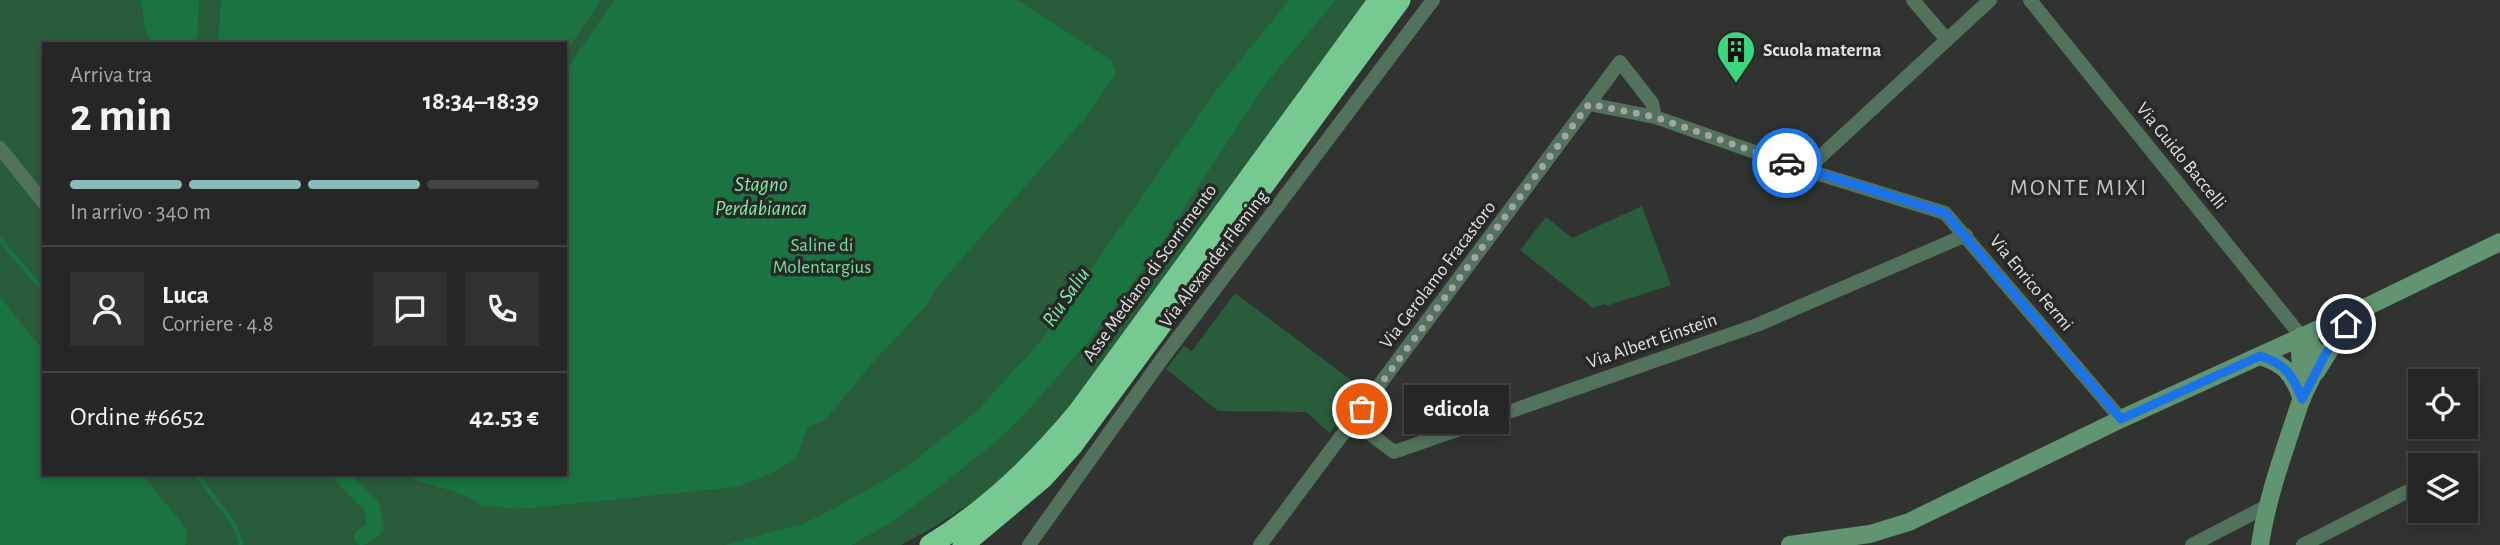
<!DOCTYPE html>
<html lang="it">
<head>
<meta charset="utf-8">
<style>
	:root { --surface:#252625; --page:#313232; --text:#f1f3f6; --muted:#a3a5a7; --line:#424342; --accent:#8bbbb9 }
	body { margin:0; font-family:"Alegreya Sans",sans-serif; background:var(--page); color:var(--text); height:100vh; display:flex; flex-direction:column; font-size:26px; white-space:nowrap }
	* { box-sizing:border-box; margin:0 }
	p { font-size:23px; color:var(--muted) }
	.icon { flex:none; width:38px; height:38px; fill:none; stroke:currentColor; stroke-width:2; stroke-linecap:round; stroke-linejoin:round }
	.map { position:relative; flex:1; overflow:hidden }
	.panel { position:absolute; left:42px; top:42px; width:525px; height:434px; display:flex; flex-direction:column; background:var(--surface); border-radius:0px; box-shadow:0 4px 10px #0003,0 0 0 2px var(--line) }
	.panel>* { flex:none }
	.tools { position:absolute; left:2408px; top:369px; display:grid; gap:14px }
	.tools a { display:grid; place-items:center; width:70px; height:70px; border-radius:0px; background:var(--surface); box-shadow:0 4px 10px #0003,0 0 0 2px var(--line); font-size:35px }
	.pin { position:absolute; display:grid; place-items:center; width:60px; height:60px; color:#fff; margin:-30px; border:4px solid #fff; border-radius:50%; box-shadow:0 2px 7px #0007 }
	.courier { position:absolute; display:grid; place-items:center; width:70px; height:70px; margin:-35px; border:5px solid #1a73e8; border-radius:50%; background:#fff; color:#222; box-shadow:0 2px 9px #0007 }
	.bubble { position:absolute; height:49px; border-radius:0px; background:var(--surface); box-shadow:0 4px 10px #0003,0 0 0 2px var(--line); font-size:23px; font-weight:700; line-height:49px; text-align:center }
	.summary em { font-style:normal; font-weight:700 }
	.summary div { display:flex; flex-direction:column-reverse }
	.summary { display:flex; align-items:center; justify-content:space-between; height:119px; padding:0 28px }
	h1 { font-size:46px; font-weight:700; line-height:52px }
	.bar { display:grid; grid-template-columns:repeat(4,1fr); gap:10px 7px; align-content:center; height:84px; padding:0 28px }
	.bar i { height:9px; border-radius:5px; background:var(--line) }
	.bar .on { background:var(--accent) }
	.bar p { grid-column:span 4 }
	.line { display:flex; align-items:center; gap:18px; padding:0 28px; border-top:2px solid var(--line) }
	.line div { flex:1 }
	.round { display:grid; place-items:center; flex:none; width:74px; height:74px; border-radius:0px; background:var(--page) }
	.map>svg:first-child { display:block }
	.green { fill:#295c3b; fill-rule:evenodd }
	.water { fill:#197441 }
	.lines { fill:none; stroke-linecap:round; stroke-linejoin:round }
	.stream { stroke:#197441; stroke-width:4.5 }
	.canal { stroke:#197441; stroke-width:16 }
	.street { stroke:#52725b; stroke-width:14 }
	.secondary { stroke:#619571; stroke-width:18 }
	.highway { stroke:#75c991; stroke-width:21 }
	.done { stroke:#a3a5a3; stroke-width:7; stroke-dasharray:0 12.6 }
	.route { stroke:#1a73e8; stroke-width:9 }
	.labels { text-anchor:middle; dominant-baseline:central; stroke-width:7; stroke-linejoin:round; paint-order:stroke }
	.poi-label { font-size:19px; font-weight:bold; fill:#e0e2e1; stroke:#272927; text-anchor:start }
	.street-label { font-size:19px; fill:#e0e2e1; stroke:#272927 }
	.park-label { font-size:19px; fill:#70e097; stroke:#272927 }
	.water-label { font-size:21px; font-style:italic; fill:#80efa6; stroke:#272927 }
	.quarter-label { font-size:23px; letter-spacing:2px; fill:#c2c5c3; stroke:#272927 }
</style>
</head>
<body>
<div class="map">
<svg width="2500" height="545" viewBox="0 0 2500 545">
	<rect width="100%" height="100%" fill="#313331"/>
	<path class="green" d="M0 0H1367L1056 426 982 496 934 527 901 545H852L865 537 848 545H0ZM44 44H565V474H44Z
		M1642 206 1671 285 1606 306 1605 304 1593 308 1520 250 1546 217 1572 238Z
		M1235 293 1363 389 1330 433 1306 412 1218 411 1166 369 1184 346 1192 351Z"/>
	<path class="water" d="M140 0H199L197 44H153C139 23 147 19 140 0Z
		M221 0H601L565 53V44H218Z
		M614 0H1017L1111 60 1116 73 1085 118 952 270 935 290 927 305 874 361 826 419 808 427 796 459 766 476 736 487 520 509 483 506 465 495 395 474H565V72Z
		M1289 0H1336L1267 82 1156 251 1091 338 1023 416 993 444 930 494 891 522 852 545H725L805 523 842 504 901 471 977 411 1040 342 1217 89Z
		M0 297 44 351V474H142L188 531 185 545H0Z"/>
	<g class="lines">
		<path class="stream" d="M0 240 44 291
			M196 474 234 524 241 545"/>
		<path class="canal" d="M340 474 371 506 376 527 362 537"/>
		<path class="street" d="M1913 0 1947 40
			M2030 0 2301 336
			M1589 104 1655 117 1806 170 1945 213 2121 419
			M0 148 44 203
			M1806 170 1990 0
			M1353 421 1394 452 1757 325 1966 235
			M1029 545 1162 359 1433 0
			M1260 545 1620 62 1652 103 1655 117
			M2192 545 2269 505
			M2303 545 2420 485"/>
		<path class="secondary" d="M2260 356C2285 364 2293 374 2302 399
			M2316 372 2353 313
			M2297 385C2305 369 2297 352 2301 336
			M1790 545 1870 534 1909 522 2121 419 2358 311 2500 242
			M2260 545C2267 497 2285 449 2300 403 2305 387 2317 375 2316 357 2315 347 2309 342 2301 336"/>
		<path class="highway" d="M930 545C987 510 1037 462 1079 411L1379 0
			M963 545 1043 478 1072 446 1400 0"/>
	</g>
	<g class="lines">
		<path class="done" d="M1362 409 1589 104 1655 117 1787 163"/>
		<path class="route" d="M1787 163 1945 213 2121 419 2260 356C2284 363 2293 375 2302 399L2326 353 2346 324"/>
	</g>
	<defs>
		<g id="building-pin" transform="scale(2.0125)"><path d="M0 17L-7.5 6A9.5 9.5 0 1 1 7.5 6Z" fill="#3bd77e" stroke="#272927"/><path d="M-4-6H4V6H1V3H-1V6H-4ZM-2.5-4.3h1.7v1.8h-1.7ZM.8-4.3h1.7v1.8H.8ZM-2.5-1h1.7V.8h-1.7ZM.8-1h1.7V.8H.8Z" fill="#111"/></g>
	</defs>
	<g fill-rule="evenodd">
		<use href="#building-pin" x="1736" y="50"/>
	</g>
	<g class="labels">
		<g class="poi-label">
			<text x="1763" y="50">Scuola materna</text>
		</g>
		<g class="street-label">
			<text transform="translate(2181 156) rotate(51)">Via Guido Baccelli</text>
			<text transform="translate(1214 259) rotate(-53)">Via Alexander Fleming</text>
			<text transform="translate(1150 273) rotate(-54)">Asse Mediano di Scorrimento</text>
			<text transform="translate(1438 275) rotate(-53)">Via Gerolamo Fracastoro</text>
			<text transform="translate(2031 283) rotate(50)">Via Enrico Fermi</text>
			<text transform="translate(1652 341) rotate(-19)">Via Albert Einstein</text>
		</g>
		<g class="park-label">
			<text x="822" y="245">Saline di<tspan x="822" dy="22">Molentargius</tspan></text>
		</g>
		<g class="water-label">
			<text x="761" y="184">Stagno<tspan x="761" dy="24">Perdabianca</tspan></text>
			<text transform="translate(1066 297) rotate(-55)">Riu Saliu</text>
		</g>
		<g class="quarter-label">
			<text x="2079" y="188">MONTE MIXI</text>
		</g>
	</g>
</svg>
<div class="tools">
<a><svg class="icon" aria-label="locate" viewBox="0 0 24 24"><circle cx="12" cy="12" r="6"/><path d="M12 2v4M12 18v4M2 12h4M18 12h4"/></svg></a>
<a><svg class="icon" aria-label="layers" viewBox="0 0 24 24"><path d="M12 4l9 5-9 5-9-5zM3 14l9 5 9-5"/></svg></a>
</div>
<div class="pin" style="left:1362px;top:409px;background:#ea580c"><svg class="icon" aria-label="bag" viewBox="0 0 24 24"><path d="M5 8h14l-1 12H6zM9 8a3 3 0 0 1 6 0"/></svg></div>
<div class="pin" style="left:2346px;top:324px;background:#1f2937"><svg class="icon" aria-label="home" viewBox="0 0 24 24"><path d="M3 11l9-7 9 7M6 9v11h12V9"/></svg></div>
<div class="courier" style="left:1787px;top:163px"><svg class="icon" aria-label="car" viewBox="0 0 24 24"><path d="M5 17H2v-5l4-1 3-4h7l3 4 3 1v5h-3M9 17h6M6 11h13"/><circle cx="7" cy="17" r="2"/><circle cx="17" cy="17" r="2"/></svg></div>
<div class="bubble" style="left:1404px;top:385px;width:105px">edicola</div>
<section class="panel">
<div class="summary"><div><h1>2 min</h1><p>Arriva tra</p></div><em>18:34–18:39</em></div>
<div class="bar"><i class="on"></i><i class="on"></i><i class="on"></i><i></i><p>In arrivo · 340 m</p></div>
<div class="line" style="height:126px"><a class="round"><svg class="icon" aria-label="person" viewBox="0 0 24 24"><circle cx="12" cy="8" r="4"/><path d="M4 21q1-7 8-7t8 7"/></svg></a><div><b>Luca</b><p>Corriere · 4.8</p></div><a class="round"><svg class="icon" aria-label="chat" viewBox="0 0 24 24"><path d="M4 5h16v11H9l-5 4z"/></svg></a><a class="round"><svg class="icon" aria-label="phone" viewBox="0 0 24 24"><path d="M5 4h4l2 5-3 2q2 4 5 5l2-3 5 2v4C11 20 4 13 5 4z"/></svg></a></div>
<div class="line" style="height:91px"><div>Ordine #6652</div><b>42.53 €</b></div>
</section>
</div>
</body>
</html>
